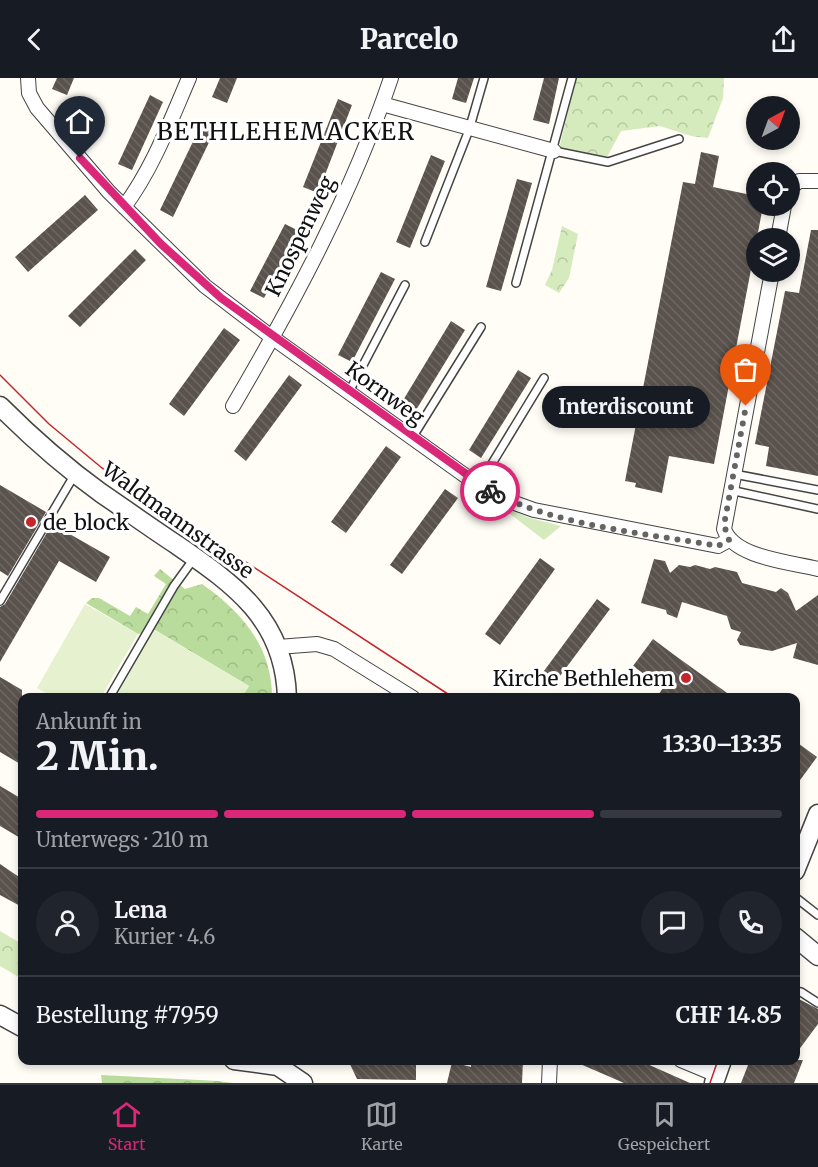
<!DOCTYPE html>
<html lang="de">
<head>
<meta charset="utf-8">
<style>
	:root { --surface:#171b24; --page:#20242c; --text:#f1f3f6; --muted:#9ea1a6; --line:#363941; --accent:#db2777 }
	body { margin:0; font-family:Merriweather,serif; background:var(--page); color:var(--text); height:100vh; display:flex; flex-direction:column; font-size:22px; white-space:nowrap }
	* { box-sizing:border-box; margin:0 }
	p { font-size:20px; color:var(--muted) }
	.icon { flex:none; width:33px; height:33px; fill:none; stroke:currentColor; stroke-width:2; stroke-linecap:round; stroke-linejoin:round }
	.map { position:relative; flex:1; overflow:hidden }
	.details { position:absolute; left:18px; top:615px; width:782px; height:372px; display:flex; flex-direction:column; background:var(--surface); border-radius:12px; box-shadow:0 3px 9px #0003 }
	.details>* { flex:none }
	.needle { width:39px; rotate:41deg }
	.controls { position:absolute; left:746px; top:18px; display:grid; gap:12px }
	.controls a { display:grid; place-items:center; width:54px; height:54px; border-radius:50%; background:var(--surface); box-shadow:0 3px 9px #0003; font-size:30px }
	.pin { position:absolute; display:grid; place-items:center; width:51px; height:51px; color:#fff; margin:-62px -26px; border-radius:50% 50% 50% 0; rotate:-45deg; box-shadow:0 0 6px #0007 }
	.pin .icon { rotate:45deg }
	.courier { position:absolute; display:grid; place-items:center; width:60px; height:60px; margin:-30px; border:4px solid #db2777; border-radius:50%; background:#fff; color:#222; box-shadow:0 2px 8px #0007 }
	.bubble { position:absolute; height:42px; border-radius:21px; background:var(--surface); box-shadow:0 3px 9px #0003; font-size:20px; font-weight:800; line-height:42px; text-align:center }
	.summary em { font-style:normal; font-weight:800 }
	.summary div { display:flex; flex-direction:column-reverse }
	.summary { display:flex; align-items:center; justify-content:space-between; height:102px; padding:0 18px }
	h1 { font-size:39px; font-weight:800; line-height:45px }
	.bar { display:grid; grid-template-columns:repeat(4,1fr); gap:9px 6px; align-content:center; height:72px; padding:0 18px }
	.bar i { height:8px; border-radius:4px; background:var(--line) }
	.bar .selected { background:var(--accent) }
	.bar p { grid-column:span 4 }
	.line { display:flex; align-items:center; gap:15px; padding:0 18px; border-top:2px solid var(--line) }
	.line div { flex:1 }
	.round { display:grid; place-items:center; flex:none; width:63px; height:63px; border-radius:32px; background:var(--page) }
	header { display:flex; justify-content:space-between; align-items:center; height:78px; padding:0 18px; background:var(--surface); font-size:27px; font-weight:800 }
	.menu { display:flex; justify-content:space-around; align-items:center; height:84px; border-top:2px solid var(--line); background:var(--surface); font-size:16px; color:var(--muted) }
	.menu a { display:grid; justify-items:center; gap:3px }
	.menu .selected { color:var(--accent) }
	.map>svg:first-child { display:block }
	.grass { fill:#d5ebbd }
	.forest { fill:url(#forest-crowns) }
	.park { fill:url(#park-crowns) }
	.pitch { fill:#e6f2cf }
	.building { fill:url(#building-back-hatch) }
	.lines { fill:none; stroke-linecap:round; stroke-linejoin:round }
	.service-casing { stroke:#444; stroke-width:10 }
	.minor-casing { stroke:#444; stroke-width:16 }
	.tertiary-casing { stroke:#444; stroke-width:21 }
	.service { stroke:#fff; stroke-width:7 }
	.minor { stroke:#fff; stroke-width:14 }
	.tertiary { stroke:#fff; stroke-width:18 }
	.tram { stroke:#c4262e; stroke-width:1.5 }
	.done { stroke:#646461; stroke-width:6; stroke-dasharray:0 10.8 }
	.route { stroke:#db2777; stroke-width:8 }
	.poi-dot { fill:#c4262e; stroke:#fff; stroke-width:2 }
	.labels { text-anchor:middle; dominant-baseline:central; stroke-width:6; stroke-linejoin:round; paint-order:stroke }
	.street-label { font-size:21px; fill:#111; stroke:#fff }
	.poi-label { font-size:21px; fill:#111; stroke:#fff; text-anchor:start }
	.quarter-label { font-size:24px; letter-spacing:1.5px; fill:#111; stroke:#fff }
</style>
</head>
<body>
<header><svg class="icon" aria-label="back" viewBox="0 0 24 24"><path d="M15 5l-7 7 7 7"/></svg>Parcelo<svg class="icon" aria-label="share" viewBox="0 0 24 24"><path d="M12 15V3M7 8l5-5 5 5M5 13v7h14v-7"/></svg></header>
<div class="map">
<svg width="818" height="1005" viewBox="0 0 818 1005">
	<defs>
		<pattern id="forest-crowns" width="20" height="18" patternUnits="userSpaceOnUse" patternTransform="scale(1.5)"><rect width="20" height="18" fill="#b9dc9c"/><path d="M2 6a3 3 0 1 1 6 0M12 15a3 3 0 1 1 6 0" fill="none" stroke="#9ebc85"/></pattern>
		<pattern id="park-crowns" width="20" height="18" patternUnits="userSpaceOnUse" patternTransform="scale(1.5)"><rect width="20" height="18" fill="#d5ebbd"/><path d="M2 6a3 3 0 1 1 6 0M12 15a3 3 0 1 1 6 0" fill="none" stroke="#b6c8a1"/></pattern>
		<pattern id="building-back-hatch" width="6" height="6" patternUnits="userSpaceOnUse" patternTransform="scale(1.5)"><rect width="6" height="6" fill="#5a524d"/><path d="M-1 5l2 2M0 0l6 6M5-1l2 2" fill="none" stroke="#6d6662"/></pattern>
	</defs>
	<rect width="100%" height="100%" fill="#fffdf5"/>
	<path class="grass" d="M500 428 530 440 561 448 544 462Z"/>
	<path class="forest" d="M160 491 185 511 202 506C242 534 272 569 272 619H242L249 608 155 552 138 556 86 525 92 520H99L130 538 136 529 148 536 166 506 154 498Z
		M101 997 218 1003 233 1005H102Z"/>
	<path class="park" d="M576 0H724L723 20 708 60 691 58 660 48 621 53 606 81 559 71Z
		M562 148 578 156 569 200 559 215 545 207 552 192Z
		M0 853 22 866V901L0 888Z"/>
	<path class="pitch" d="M85 526 138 556 101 619H53L37 610Z
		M154 552 249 608 242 619H116Z"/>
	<path class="building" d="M57 0H74L67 17 52 11Z
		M220 0H237L227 25 212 19Z
		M458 0H474L466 25 452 21Z
		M544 0H559L549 46 533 42Z
		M150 17 163 24 132 92 118 86Z
		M338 21 352 27 318 115 303 109Z
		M201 47 214 54 173 139 160 132Z
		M701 74 719 78 713 109 756 118V128H763L714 386 669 378 662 415 635 409 636 405 625 403 683 104 695 106Z
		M431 77 445 83 410 170 396 164Z
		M517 101 532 105 501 213 486 209Z
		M85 117 98 132 28 194 15 179Z
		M285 146 299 153 264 220 250 213Z
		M811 152H818V398L766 388 769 369 755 366 785 213 799 215Z
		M135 171 146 182 80 249 68 238Z
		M381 194 395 201 352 284 338 277Z
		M451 243 465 252 416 332 402 324Z
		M224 250 240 262 184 338 169 326Z
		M518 292 531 300 481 380 469 372Z
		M289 297 302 307 246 383 234 373Z
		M386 368 401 379 346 455 331 444Z
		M0 407 46 434 8 498 0 493Z
		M445 411 458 420 402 496 390 487Z
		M52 446 110 479 96 504 59 483 0 584V529L5 526Z
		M540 480 555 491 500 567 485 556Z
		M654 481 665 483 670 495 679 487 690 489 695 487 710 491 715 489 737 494 742 505 776 514 781 510 788 515 796 533 818 517V587L793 580 797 565 772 573 740 567 737 562 741 554 731 551 727 538 682 524 677 540 667 536 666 532 641 525Z
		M597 521 610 531 554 606 541 597Z
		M653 561 673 576 734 620H656L663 610 633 588Z
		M0 599 22 612V687L0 674Z
		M795 663 817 679 795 709Z
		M0 708 22 721V761L0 748Z
		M0 786 22 801V829L0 817Z
		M795 919 818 931V946L795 977Z
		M348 982H416V1002L357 1001Z
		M471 982H523L522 1005H447L452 984 471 989Z
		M571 982H638L690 1005H624Z
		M750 982H803L794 1005H741Z"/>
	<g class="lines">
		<g class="service-casing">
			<path id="service" d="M554 73 608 84 679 61
				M425 164 469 52 484 0
				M516 205 572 0
				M349 314 405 207
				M412 360 481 249
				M734 396 818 412
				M479 407 544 300
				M730 412 818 431
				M0 523 75 396
				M109 620 174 508 195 479
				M795 819 818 837
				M795 913 801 914 818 925"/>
		</g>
		<g class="minor-casing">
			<path id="minor" d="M28 0 29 15 37 30 109 114 205 208 273 260 474 404 509 423 534 432 718 468 729 462
				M382 26 554 73
				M789 111 799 103H818
				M124 129C153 90 170 44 189 0
				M778 160 784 128
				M772 194 724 451C734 480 791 484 818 491
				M233 328C295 222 352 116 391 0
				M278 569 317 566 334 571 413 620
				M681 982 717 997
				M549 1005 550 982"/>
		</g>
		<g class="tertiary-casing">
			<path id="tertiary" d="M0 328C32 360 65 389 101 415 126 432 151 450 177 467 235 507 285 542 287 620
				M795 793 818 736
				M795 859 818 878
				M0 937 22 949
				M234 982 278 988 303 1005
				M714 1005 722 982"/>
		</g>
		<use href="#service" class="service"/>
		<use href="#minor" class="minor"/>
		<use href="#tertiary" class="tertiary"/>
		<path class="tram" d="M0 297 49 346 102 390 454 620
			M710 1005 718 982"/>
	</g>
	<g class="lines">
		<path class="done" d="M490 413C556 448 644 455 718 468L729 462 724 447 746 328"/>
		<path class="route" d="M80 80 161 166 221 220 490 413"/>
	</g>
	<g class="poi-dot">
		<circle cx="31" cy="444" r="6"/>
		<circle cx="686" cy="600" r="6"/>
	</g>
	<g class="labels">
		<g class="street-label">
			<text transform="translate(300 158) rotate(-64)">Knospenweg</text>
			<text transform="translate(385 315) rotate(36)">Kornweg</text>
			<text transform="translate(178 442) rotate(36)">Waldmannstrasse</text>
		</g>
		<g class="poi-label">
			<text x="43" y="444">de_block</text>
			<text x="674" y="600" text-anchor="end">Kirche Bethlehem</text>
		</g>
		<g class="quarter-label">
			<text x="286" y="53">BETHLEHEMACKER</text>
		</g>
	</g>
</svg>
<div class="controls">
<a><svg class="needle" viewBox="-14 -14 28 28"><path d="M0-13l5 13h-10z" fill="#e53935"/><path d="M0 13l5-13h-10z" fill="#9ea1a6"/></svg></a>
<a><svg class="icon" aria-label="locate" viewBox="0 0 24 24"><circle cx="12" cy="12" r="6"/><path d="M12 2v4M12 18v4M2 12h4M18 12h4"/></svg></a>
<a><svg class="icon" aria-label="layers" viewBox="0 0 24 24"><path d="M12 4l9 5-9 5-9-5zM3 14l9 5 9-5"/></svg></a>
</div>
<div class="pin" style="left:746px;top:328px;background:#ea580c"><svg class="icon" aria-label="bag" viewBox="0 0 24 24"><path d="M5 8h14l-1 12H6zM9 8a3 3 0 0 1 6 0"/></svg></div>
<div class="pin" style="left:80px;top:80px;background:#1f2937"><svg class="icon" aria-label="home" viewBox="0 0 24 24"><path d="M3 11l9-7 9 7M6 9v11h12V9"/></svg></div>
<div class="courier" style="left:490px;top:413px"><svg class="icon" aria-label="bike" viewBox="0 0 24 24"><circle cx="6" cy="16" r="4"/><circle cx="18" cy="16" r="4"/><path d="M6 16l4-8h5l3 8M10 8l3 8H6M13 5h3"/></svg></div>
<div class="bubble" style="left:542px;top:308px;width:168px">Interdiscount</div>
<section class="details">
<div class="summary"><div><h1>2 Min.</h1><p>Ankunft in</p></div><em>13:30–13:35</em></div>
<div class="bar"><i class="selected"></i><i class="selected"></i><i class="selected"></i><i></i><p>Unterwegs · 210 m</p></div>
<div class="line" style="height:108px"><a class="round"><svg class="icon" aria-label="person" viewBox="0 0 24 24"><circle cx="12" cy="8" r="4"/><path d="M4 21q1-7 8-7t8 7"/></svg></a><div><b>Lena</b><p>Kurier · 4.6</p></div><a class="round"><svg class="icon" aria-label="chat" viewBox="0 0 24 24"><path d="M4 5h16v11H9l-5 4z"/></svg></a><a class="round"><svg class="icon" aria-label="phone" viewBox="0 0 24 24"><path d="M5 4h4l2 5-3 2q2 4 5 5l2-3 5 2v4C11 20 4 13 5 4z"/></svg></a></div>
<div class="line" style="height:78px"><div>Bestellung #7959</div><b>CHF 14.85</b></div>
</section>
</div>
<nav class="menu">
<a class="selected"><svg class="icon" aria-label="home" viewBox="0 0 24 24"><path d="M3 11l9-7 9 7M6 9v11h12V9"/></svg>Start</a>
<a><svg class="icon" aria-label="map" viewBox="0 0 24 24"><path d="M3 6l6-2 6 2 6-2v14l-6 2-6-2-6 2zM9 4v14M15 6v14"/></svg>Karte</a>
<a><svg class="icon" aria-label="saved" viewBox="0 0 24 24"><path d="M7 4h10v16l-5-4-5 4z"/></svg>Gespeichert</a>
</nav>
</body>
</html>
